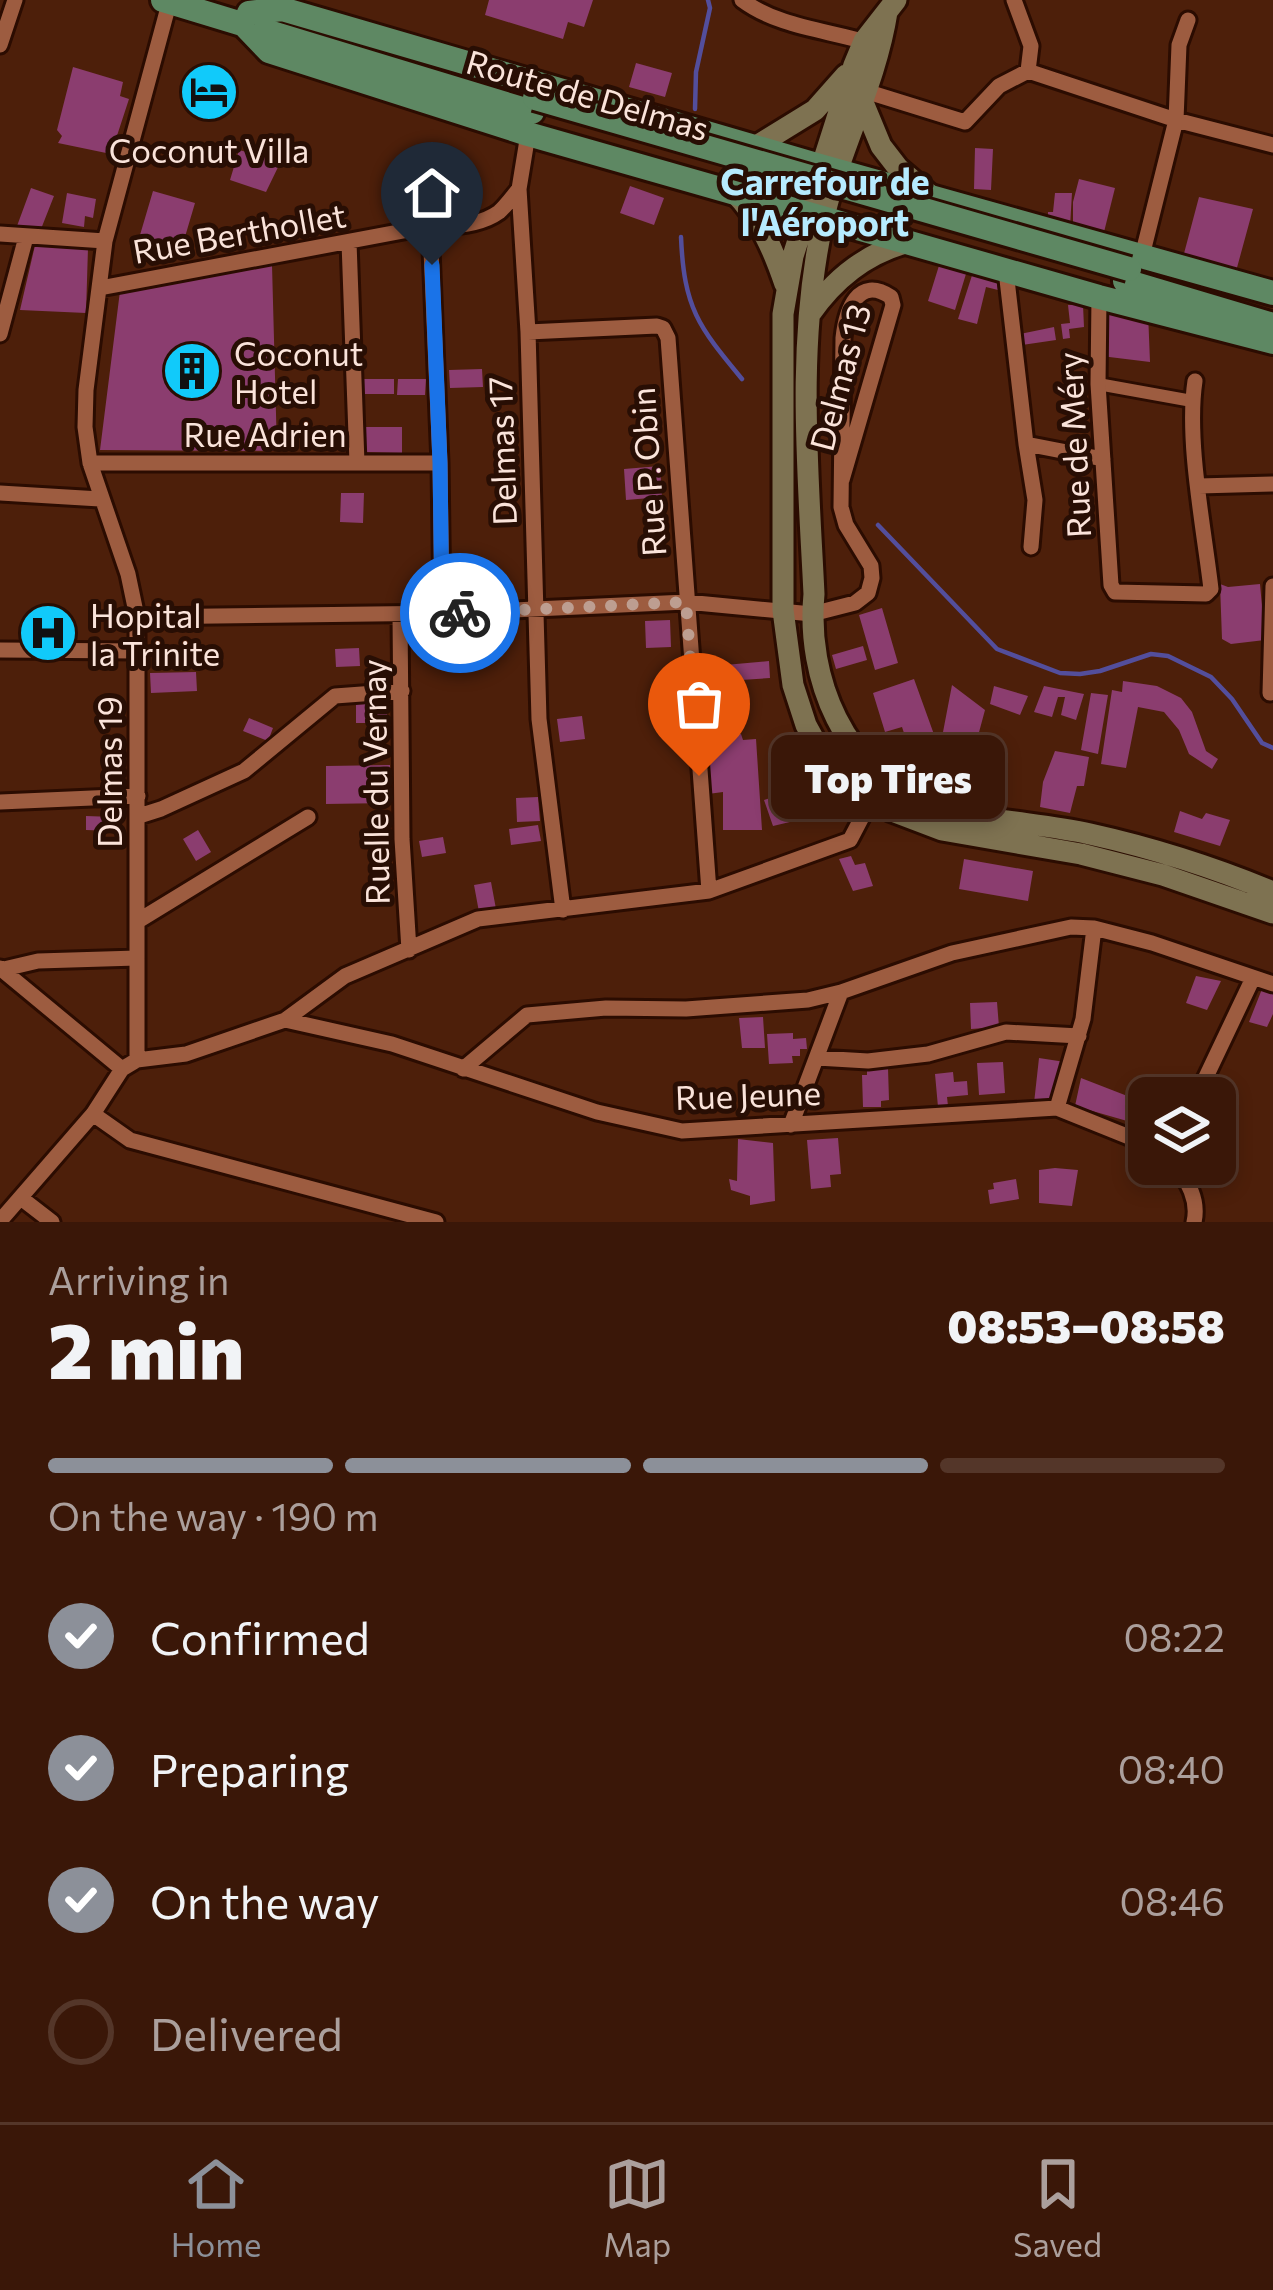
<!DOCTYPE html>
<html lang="en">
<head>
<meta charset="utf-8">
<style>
	:root { --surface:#3a1708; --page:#412012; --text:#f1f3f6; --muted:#ab9f9c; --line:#543629; --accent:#8c9099 }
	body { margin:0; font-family:Commissioner,sans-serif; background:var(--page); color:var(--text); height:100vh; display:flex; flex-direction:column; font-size:45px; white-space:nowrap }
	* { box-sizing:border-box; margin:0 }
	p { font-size:39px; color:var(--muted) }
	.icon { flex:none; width:66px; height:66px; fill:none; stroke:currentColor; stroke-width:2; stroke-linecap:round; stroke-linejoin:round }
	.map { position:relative; height:1222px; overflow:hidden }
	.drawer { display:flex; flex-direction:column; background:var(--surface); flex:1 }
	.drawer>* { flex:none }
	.fabs { position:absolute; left:1128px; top:1077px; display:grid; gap:24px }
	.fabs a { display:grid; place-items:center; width:108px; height:108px; border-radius:18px; background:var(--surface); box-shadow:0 6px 18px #0003,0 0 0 3px var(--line); font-size:60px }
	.pin { position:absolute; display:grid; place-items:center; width:102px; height:102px; color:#fff; margin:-123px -51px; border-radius:50% 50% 50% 0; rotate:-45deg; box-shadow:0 0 12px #0007 }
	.pin .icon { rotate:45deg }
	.courier { position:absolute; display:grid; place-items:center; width:120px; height:120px; margin:-60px; border:9px solid #1a73e8; border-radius:50%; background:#fff; color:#222; box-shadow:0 3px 15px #0007 }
	.bubble { position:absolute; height:84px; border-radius:18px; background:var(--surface); box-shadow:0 6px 18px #0003,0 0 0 3px var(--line); font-size:39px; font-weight:800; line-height:84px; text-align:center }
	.head em { font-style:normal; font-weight:800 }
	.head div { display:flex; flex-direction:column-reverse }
	.head { display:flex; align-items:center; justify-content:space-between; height:204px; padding:0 48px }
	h1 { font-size:78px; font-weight:800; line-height:90px }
	.bar { display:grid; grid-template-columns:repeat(4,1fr); gap:18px 12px; align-content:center; height:144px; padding:0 48px }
	.bar i { height:15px; border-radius:9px; background:var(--line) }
	.bar .active { background:var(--accent) }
	.bar p { grid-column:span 4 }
	ol { padding:0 48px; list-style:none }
	li { display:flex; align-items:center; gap:36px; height:132px }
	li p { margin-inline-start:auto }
	li .icon { padding:12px; border-radius:50%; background:var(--accent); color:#fff; stroke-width:4 }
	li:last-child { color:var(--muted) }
	li i { width:66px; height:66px; border:6px solid var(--line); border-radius:50% }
	.dock { display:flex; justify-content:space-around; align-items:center; height:168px; border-top:3px solid var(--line); background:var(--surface); font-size:33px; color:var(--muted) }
	.dock a { display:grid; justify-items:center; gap:6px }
	.dock .active { color:var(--accent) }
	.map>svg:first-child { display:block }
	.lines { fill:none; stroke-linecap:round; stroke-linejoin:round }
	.stream { stroke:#534e9c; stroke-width:4.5 }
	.building { fill:#8b3d6f }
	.pedestrian-casing { stroke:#2b0c01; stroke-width:18 }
	.minor-casing { stroke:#2b0c01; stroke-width:21 }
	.secondary-casing { stroke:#2b0c01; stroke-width:27 }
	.primary-casing { stroke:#2b0c01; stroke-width:30 }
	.pedestrian { stroke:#9d5c40; stroke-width:12 }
	.minor { stroke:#9d5c40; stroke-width:15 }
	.secondary { stroke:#7e7251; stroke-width:21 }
	.primary { stroke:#5e8863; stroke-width:24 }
	.primary-bridge-casing { stroke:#2b0c01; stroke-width:30; stroke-linecap:butt }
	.primary-bridge { stroke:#5e8863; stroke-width:24 }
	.done { stroke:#bd9e91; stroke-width:12; stroke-dasharray:0 21.6 }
	.route { stroke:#1a73e8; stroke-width:15 }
	.labels { text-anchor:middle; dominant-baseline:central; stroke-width:10; stroke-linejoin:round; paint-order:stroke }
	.street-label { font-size:33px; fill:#fae3da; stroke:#280e04 }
	.poi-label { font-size:33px; fill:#fae3da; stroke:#280e04; text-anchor:start }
	.neighbourhood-label { font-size:36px; font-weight:bold; fill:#b6ebff; stroke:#280e04 }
</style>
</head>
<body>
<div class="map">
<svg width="1273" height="1222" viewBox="0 0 1273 1222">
	<rect width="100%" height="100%" fill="#4d1f0a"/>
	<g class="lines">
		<path class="stream" d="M695 109 696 72 710 8 708 0
			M681 237C684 308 698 326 742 379
			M878 525 997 649 1060 673 1080 674 1100 671 1151 654 1168 656 1211 677 1232 699 1262 743 1273 748"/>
	</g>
	<path class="building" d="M489 0H593L584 27 568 22 563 39 485 15Z
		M636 63 672 73 665 97 629 87Z
		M73 67 123 82 120 96 129 99 111 154 58 143 62 136 57 130Z
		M975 148 993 149 991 190 974 189Z
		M239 150 281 161 266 192 230 180Z
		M1079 179 1115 188 1104 232 1073 222V202Z
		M630 186 664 198 654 225 620 213Z
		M31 188 54 196 41 229 17 226Z
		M153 191 195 203 182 247 140 235Z
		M67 193 96 199 93 218 85 216 84 227 62 223Z
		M1055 193H1072L1070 227 1048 226V212H1053Z
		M1199 197 1253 209 1235 275 1182 261Z
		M36 241 88 248 86 313 20 310Z
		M942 256 969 264 955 310 928 301Z
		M272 265 277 451 100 450 120 291Z
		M975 266 995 270 998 290 986 287 977 324 958 319Z
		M1068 305H1083L1084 327 1069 329 1070 338 1063 339 1061 324 1070 323Z
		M1090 306 1148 312 1150 362 1093 355Z
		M1054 327 1056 340 1022 345 1020 334Z
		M482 369 483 387 450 388 449 370Z
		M362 379H394V394H362Z
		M398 379H426L425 395H397Z
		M365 427H402V453L365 452Z
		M660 466 662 497 626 500 624 469Z
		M341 493H364L363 523 340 522Z
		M1220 584 1228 587 1260 584 1265 640 1231 644 1222 639Z
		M882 608 898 663 875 670 859 615Z
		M670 620 671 647 646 648 645 621Z
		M863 646 867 660 836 669 832 655Z
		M359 648 360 666 336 667 335 649Z
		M769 661 770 678 726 681 725 665Z
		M196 672 197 691 151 693 150 673Z
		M914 679 936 740 909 748 902 727 885 732 873 693Z
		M1123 681 1157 686 1181 698 1192 712 1206 751 1218 759 1212 769 1189 754 1179 730 1164 712 1138 707 1126 768 1101 764 1112 690 1122 692Z
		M952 685 985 710 971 762 939 753Z
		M994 686 1028 696 1020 715 990 704Z
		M1044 686 1084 694 1076 720 1061 715 1065 697H1058L1052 717 1034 712Z
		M1091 693 1108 695 1098 754 1081 750Z
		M356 699H387V723H356Z
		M582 716 585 739 560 742 557 719Z
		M249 718 273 728 268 741 243 731Z
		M741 734 743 740 756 739 762 830H723V792L708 794 703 736Z
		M1055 751 1089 757 1084 786H1077L1070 813 1040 807 1043 782Z
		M390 765V803L326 804V766Z
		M807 786 817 797 824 796 832 812 773 826 764 800Z
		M538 797 540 821 517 822 516 798Z
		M1180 811 1202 819 1206 813 1230 820 1220 846 1174 832Z
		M86 816 114 817V831L86 830Z
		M538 825 541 841 511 845 509 829Z
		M198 830 211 852 196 861 183 839Z
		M443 837 446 853 422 857 419 841Z
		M851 856 855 865 865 863 873 886 853 891 839 859Z
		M964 859 1033 871 1028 901 959 889Z
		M491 882 496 909 479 912 474 885Z
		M1196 976 1221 981 1207 1010 1186 1003Z
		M1262 989 1273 992V1014L1267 1027 1249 1022Z
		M997 1002 999 1027 971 1029 970 1003Z
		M763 1017 765 1048H742L739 1018Z
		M793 1033V1039L806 1038 807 1049H800V1056H792L793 1063 769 1064 767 1034Z
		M1039 1058 1065 1062 1054 1106 1034 1103Z
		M1003 1062 1005 1093 979 1095 977 1063Z
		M867 1068H888L889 1100 881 1101V1107H863L862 1075H867Z
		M953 1072 954 1082 967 1081 968 1095 947 1097 948 1106 938 1107 935 1074Z
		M1081 1078 1148 1104 1141 1125 1075 1106Z
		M838 1138 841 1174 830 1175 831 1187 811 1189 807 1140Z
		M738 1139 773 1143 775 1201 750 1205V1196L731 1190 729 1179 737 1181Z
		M1055 1168 1078 1170 1072 1206 1039 1203V1170Z
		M1016 1179 1019 1199 990 1204 988 1190 994 1189 993 1183Z"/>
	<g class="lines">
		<g class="pedestrian-casing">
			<path id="pedestrian" d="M1098 384 1192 401"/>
		</g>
		<g class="minor-casing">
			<path id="minor" d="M742 0C778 27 827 30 869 43
				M1014 0 1031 46 1028 71
				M0 45 15 0
				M1028 71 1176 120 1273 145
				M865 91 965 122 999 86 1028 71
				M528 134 519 189 528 332 539 719 563 910
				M430 226 440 463 442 612
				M0 234 105 241
				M349 242 357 463
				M1142 256 1176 120 1179 45 1188 20
				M1006 271 1026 444 1035 500 1031 547
				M100 288 430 226C452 227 481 225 499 212 506 206 513 196 519 189
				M1099 297 1098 384 1111 585 1115 592 1206 594 1211 589C1204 528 1186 440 1195 381
				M528 332 657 326 663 328 668 338 709 891
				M0 334 26 237
				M1026 444 1103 459
				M90 463H440
				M1199 486 1273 484
				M0 493 100 499
				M400 614 402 839 409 950
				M137 617 451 613 686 602 812 614 855 603 868 593 872 578 871 566 846 525 841 507 843 338C846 310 858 275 891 297L893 305 842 480
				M0 650 138 651
				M1270 693 1273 586
				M0 802 138 796
				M139 816 161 809 244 771 335 696 402 691
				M138 921 308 817
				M0 968 122 1069
				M0 970 38 961 137 958
				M285 1020 392 1044 597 1112 682 1131 1057 1108 1149 1145
				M817 1058 868 1061 928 1054 1006 1032 1079 1036
				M137 1060V617L128 574 90 463 85 427 86 390 105 241 170 0
				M463 1069 527 1015 606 1008 686 1009 808 1000 841 992 952 953 1071 927 1094 928 1152 943 1273 984
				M1196 1098 1253 978
				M1057 1108 1083 1019 1094 928
				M93 1114 130 1140 436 1222
				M791 1125 841 992
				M1174 1164C1188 1181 1199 1200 1194 1222
				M21 1198 52 1222
				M0 1221 93 1114 122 1069 137 1060 186 1054 285 1020 345 976 478 919 709 891 850 840 871 800"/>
		</g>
		<g class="secondary-casing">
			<path id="secondary" d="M896 0 864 41 854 65 793 256 783 314V610L793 685 806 725 824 758 842 777 871 800 892 811 942 830 1081 854 1163 875 1273 913
				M887 12C876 84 839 150 823 221 796 344 808 470 814 594 806 678 844 772 928 803 980 822 1037 822 1090 834 1153 848 1213 867 1273 892
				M862 100 881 146 898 168 931 196
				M755 147 815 110 846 75
				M734 192C760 219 773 249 785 284
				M810 314C835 278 866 253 909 242"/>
		</g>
		<g class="primary-casing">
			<path id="primary" d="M163 0 532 112
				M249 13 282 9 820 166 1273 293
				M246 27 269 51 528 134 1099 297 1273 342
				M1125 281 1273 325"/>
		</g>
		<use href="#pedestrian" class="pedestrian"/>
		<use href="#minor" class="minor"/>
		<use href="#secondary" class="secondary"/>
		<use href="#primary" class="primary"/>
		<g class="primary-bridge-casing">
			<path id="primary-bridge" d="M535 98 1129 269"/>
		</g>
		<use href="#primary-bridge" class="primary-bridge"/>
	</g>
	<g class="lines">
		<path class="done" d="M460 613 686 602 699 776"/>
		<path class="route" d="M432 265 440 463 442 612 460 613"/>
	</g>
	<defs>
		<g id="hotel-disc" transform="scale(3)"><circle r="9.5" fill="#11cafa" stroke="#280e04"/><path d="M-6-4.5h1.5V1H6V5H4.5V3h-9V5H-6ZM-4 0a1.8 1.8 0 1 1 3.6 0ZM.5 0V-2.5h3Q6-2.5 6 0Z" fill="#111"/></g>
		<g id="building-disc" transform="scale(3)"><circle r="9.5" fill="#11cafa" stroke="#280e04"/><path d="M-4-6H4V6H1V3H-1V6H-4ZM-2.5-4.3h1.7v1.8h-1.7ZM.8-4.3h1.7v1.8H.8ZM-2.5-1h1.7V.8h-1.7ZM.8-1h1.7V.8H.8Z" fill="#111"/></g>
		<g id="hospital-disc" transform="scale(3)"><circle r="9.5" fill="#11cafa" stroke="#280e04"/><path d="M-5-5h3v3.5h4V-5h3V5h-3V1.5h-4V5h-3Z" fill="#111"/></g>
	</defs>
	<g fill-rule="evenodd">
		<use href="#hotel-disc" x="209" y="92"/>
		<use href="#building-disc" x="192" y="371"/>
		<use href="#hospital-disc" x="48" y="633"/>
	</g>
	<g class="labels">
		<g class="street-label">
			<text transform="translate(588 94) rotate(16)">Route de Delmas</text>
			<text transform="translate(239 232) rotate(-10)">Rue Berthollet</text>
			<text transform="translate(839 377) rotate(-75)">Delmas 13</text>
			<text x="265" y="433">Rue Adrien</text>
			<text transform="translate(1073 445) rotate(-93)">Rue de Méry</text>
			<text transform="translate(501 451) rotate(-92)">Delmas 17</text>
			<text transform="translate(647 472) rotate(-94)">Rue P. Obin</text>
			<text transform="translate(108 772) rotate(-90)">Delmas 19</text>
			<text transform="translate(374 782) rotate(-91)">Ruelle du Vernay</text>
			<text transform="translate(748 1094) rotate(-2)">Rue Jeune</text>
		</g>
		<g class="poi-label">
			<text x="209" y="149" text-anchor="middle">Coconut Villa</text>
			<text x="234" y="352">Coconut<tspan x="234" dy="38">Hotel</tspan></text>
			<text x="90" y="614">Hopital<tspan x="90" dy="38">la Trinite</tspan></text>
		</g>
		<g class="neighbourhood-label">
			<text x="825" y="180">Carrefour de<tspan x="825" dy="41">l'Aéroport</tspan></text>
		</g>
	</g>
</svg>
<div class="fabs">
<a><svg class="icon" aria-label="layers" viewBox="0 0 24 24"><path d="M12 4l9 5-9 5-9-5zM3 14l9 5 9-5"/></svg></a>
</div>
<div class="pin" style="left:699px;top:776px;background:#ea580c"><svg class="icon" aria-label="bag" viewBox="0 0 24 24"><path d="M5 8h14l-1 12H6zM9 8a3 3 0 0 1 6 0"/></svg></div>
<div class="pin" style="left:432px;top:265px;background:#1f2937"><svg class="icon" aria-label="home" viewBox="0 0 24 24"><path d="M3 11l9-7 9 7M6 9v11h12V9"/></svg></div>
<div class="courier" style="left:460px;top:613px"><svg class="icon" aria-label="bike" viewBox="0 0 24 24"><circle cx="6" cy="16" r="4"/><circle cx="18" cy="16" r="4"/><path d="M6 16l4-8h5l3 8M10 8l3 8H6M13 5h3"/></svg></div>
<div class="bubble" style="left:771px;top:735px;width:234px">Top Tires</div>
</div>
<section class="drawer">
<div class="head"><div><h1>2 min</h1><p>Arriving in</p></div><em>08:53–08:58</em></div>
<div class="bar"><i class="active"></i><i class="active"></i><i class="active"></i><i></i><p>On the way · 190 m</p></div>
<ol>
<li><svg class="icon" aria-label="check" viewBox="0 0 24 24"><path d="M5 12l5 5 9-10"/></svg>Confirmed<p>08:22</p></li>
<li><svg class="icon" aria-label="check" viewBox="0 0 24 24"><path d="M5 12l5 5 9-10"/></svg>Preparing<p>08:40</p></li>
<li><svg class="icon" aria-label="check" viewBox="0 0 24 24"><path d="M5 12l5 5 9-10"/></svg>On the way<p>08:46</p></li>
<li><i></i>Delivered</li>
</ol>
</section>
<nav class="dock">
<a class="active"><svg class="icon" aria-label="home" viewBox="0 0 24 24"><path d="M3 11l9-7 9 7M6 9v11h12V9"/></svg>Home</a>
<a><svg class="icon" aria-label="map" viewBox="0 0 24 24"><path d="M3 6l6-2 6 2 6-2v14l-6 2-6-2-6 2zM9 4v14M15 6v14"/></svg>Map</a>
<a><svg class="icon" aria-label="saved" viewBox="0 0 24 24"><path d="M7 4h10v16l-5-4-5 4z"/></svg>Saved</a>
</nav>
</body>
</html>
